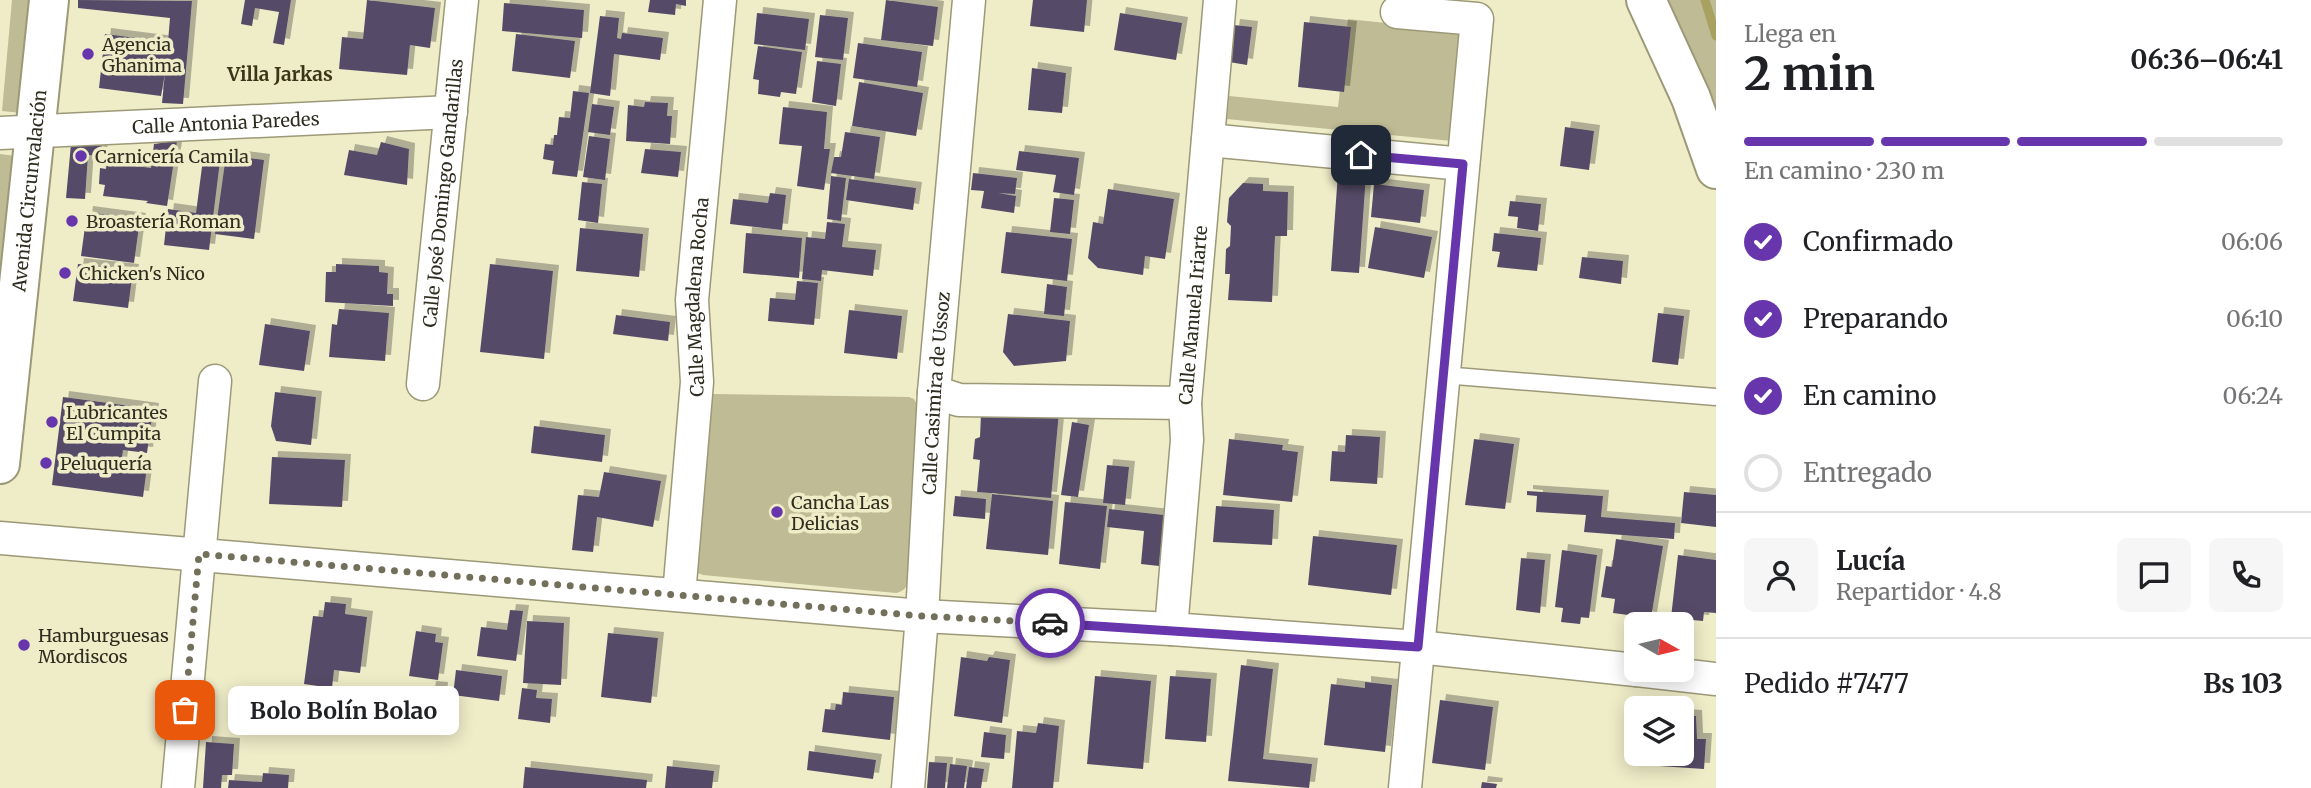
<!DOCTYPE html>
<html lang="es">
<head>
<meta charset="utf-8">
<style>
	:root { --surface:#fff; --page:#f6f6f6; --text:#202124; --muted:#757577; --line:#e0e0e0; --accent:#6735ac }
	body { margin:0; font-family:Merriweather,serif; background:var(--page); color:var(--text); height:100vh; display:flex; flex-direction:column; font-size:26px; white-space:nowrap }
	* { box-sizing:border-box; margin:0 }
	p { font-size:23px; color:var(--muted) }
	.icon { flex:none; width:38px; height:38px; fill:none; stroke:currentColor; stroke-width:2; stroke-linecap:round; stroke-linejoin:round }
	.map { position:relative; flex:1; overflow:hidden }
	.panel { display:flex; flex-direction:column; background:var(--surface); width:595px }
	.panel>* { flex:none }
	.needle { width:46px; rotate:98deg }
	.fabs { position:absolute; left:1624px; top:612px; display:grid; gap:14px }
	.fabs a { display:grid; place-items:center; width:70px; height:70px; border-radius:10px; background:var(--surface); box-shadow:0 4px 18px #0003; font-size:35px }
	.pin { position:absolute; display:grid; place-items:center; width:60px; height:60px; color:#fff; margin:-30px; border-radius:14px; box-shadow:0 4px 10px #0006 }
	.courier { position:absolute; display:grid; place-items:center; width:70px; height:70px; margin:-35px; border:5px solid #6735ac; border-radius:50%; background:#fff; color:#222; box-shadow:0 2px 9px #0007 }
	.bubble { position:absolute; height:49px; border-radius:10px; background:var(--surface); box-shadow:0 4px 18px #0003; font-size:23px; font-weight:700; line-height:49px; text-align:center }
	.summary em { font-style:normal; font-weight:700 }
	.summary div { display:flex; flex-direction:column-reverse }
	.summary { display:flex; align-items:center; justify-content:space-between; height:119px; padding:0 28px }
	h1 { font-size:46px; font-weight:700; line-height:52px }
	.bar { display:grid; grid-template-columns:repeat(4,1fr); gap:10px 7px; align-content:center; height:84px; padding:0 28px }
	.bar i { height:9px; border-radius:5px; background:var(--line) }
	.bar .on { background:var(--accent) }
	.bar p { grid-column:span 4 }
	.line { display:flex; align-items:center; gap:18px; padding:0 28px; border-top:2px solid var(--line) }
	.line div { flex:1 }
	.round { display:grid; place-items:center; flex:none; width:74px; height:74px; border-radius:10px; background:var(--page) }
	ol { padding:0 28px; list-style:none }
	li { display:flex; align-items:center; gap:21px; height:77px }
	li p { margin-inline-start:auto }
	li .icon { padding:7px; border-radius:50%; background:var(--accent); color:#fff; stroke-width:4 }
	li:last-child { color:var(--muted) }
	li i { width:38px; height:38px; border:4px solid var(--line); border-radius:50% }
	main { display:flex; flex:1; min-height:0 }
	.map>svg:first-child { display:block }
	.green { fill:#bfbb94 }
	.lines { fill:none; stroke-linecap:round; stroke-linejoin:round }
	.stream { stroke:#a8a162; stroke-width:9 }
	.building { fill:#554c68; filter:url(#shadow) }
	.lane-casing { stroke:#9c9978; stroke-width:19 }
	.street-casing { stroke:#9c9978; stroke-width:35 }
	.secondary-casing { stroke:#9c9978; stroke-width:42 }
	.lane { stroke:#fff; stroke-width:16 }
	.street { stroke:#fff; stroke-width:32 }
	.secondary { stroke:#fff; stroke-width:38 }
	.done { stroke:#72705b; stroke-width:7; stroke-dasharray:0 12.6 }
	.route { stroke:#6735ac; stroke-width:9 }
	.poi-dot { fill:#6735ac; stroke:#efecc8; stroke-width:2.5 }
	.labels { text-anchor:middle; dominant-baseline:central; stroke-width:7; stroke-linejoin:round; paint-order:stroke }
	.poi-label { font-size:18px; fill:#2f2d20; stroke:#efecc8; text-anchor:start }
	.street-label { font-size:18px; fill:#2f2d20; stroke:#efecc8 }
	.neighbourhood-label { font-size:19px; font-weight:bold; fill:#3a3618; stroke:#efecc8 }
</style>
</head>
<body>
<main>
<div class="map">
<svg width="1716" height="788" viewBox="0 0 1716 788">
	<defs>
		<filter id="shadow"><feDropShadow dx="6" dy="-6" stdDeviation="0" flood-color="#0004"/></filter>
	</defs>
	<rect width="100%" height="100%" fill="#efecc8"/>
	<path class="green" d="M12 0H32L21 113 2 111Z
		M1663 0H1716V123Z
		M1348 19 1462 31 1452 141 1227 119 1229 96 1338 107Z
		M0 154 16 156 0 302Z
		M712 394 909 397 914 399 919 408 908 580C907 588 904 591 896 593L703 575 695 572 707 399Z"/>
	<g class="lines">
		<path class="stream" d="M1705 0 1716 36"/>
	</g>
	<path class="building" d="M78 0 192 1 183 104 162 103 165 73 161 96 99 88 105 34 168 42 170 18 78 8Z
		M245 0H291L284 45 273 43 279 12 255 8 252 26 241 24Z
		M367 0 435 8 430 48 410 45 407 75 339 69 342 37 363 39Z
		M650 0H686V6L676 4 675 15 648 12Z
		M886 0 938 7 933 46 881 40Z
		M1033 0H1087L1084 32 1030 26Z
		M504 3 584 10 582 38 502 31Z
		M757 13 809 19 805 50 754 44Z
		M1120 13 1182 23 1176 60 1114 50Z
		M820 15 848 18 843 60 815 57Z
		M600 16 619 18 617 38 621 39 622 33 663 38 660 60 614 54 610 96 590 93Z
		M1304 22 1351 27 1344 92 1298 87Z
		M1234 25 1252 27 1247 65 1229 62Z
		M516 34 575 41 570 78 512 71Z
		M858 43 922 52 917 87 853 78Z
		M758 46 802 52 796 94 781 92 780 97 758 94 759 80 753 79Z
		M817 61 841 64 836 106 812 102Z
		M1032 68 1066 73 1062 113 1028 110Z
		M859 82 923 93 916 136 852 126Z
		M573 91 589 93 577 177 552 174 554 161 543 159 545 144 553 145 554 135H557L559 117 570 118Z
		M645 102 668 103 667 116H672L670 144 626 141 628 105 644 107Z
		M592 104 614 107 610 135 588 132Z
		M783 107 827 112 824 149H830L824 190 797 186 802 146 779 144Z
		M1565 127 1594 131 1589 170 1560 166Z
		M845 132 880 137 874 179 831 173 834 157H841Z
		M589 136 610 139 605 180 583 177Z
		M177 141 167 206 146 203 148 201 103 196 105 185 99 184 100 168 106 169 107 163 114 164 115 158 129 159 128 165 151 168 154 144Z
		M381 142 409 149 407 185 344 175 349 150 377 155Z
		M71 144 102 146 101 156 88 155 85 199 66 198Z
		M645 149 681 152 678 177 641 173Z
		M1019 151 1079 158 1074 195 1053 192 1056 175 1016 170Z
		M226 155 264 160 254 239 215 234Z
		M203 159 220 161 209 250 164 245 168 209 196 213Z
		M973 173 1017 178 1015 194 998 193 1016 196 1014 213 981 208 984 191 971 190Z
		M1338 173 1366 175 1359 273 1331 271Z
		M831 176 846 178 841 221 827 219Z
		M849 179 916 188 913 210 846 200Z
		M582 182 602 184 598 223 578 220Z
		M1243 183 1263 184V191L1288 192 1287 236H1275L1272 302 1228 300 1230 274H1225L1226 249 1230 246 1231 226 1227 222 1229 198Z
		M1374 184 1424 190 1420 223 1371 217Z
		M1108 189 1174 199 1165 259 1145 256 1143 275 1098 268 1088 258 1093 222 1103 224Z
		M770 193 786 195 782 230 730 224 733 199 768 203Z
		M1054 198 1074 200 1070 234 1050 232Z
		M1510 201 1541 204 1538 231 1517 228 1518 217 1508 216Z
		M87 212 140 219 134 263 81 256Z
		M827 222 845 224 842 247 876 250 873 276 822 270 821 281 802 279 806 237 825 239Z
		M1375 227 1432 237 1424 278 1368 268Z
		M580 228 643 234 639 277 576 271Z
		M1006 232 1072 239 1067 281 1001 273Z
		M746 233 802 238 799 278 743 273Z
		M1494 233 1541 238 1537 271 1497 267 1500 252 1492 251Z
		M1582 257 1623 261 1621 284 1579 278Z
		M78 264 133 270 128 308 73 301Z
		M336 264 379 266V272L388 273 387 294H393V306L325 302 326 272H336Z
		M490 264 553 271 544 359 480 352Z
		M797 281 818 283 814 325 768 321 770 298 795 300Z
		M1047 284 1067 287 1064 316 1044 314Z
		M339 309 389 313 385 361 329 357 332 324 337 325Z
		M849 310 902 316 897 359 844 353Z
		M1658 313 1684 316 1678 365 1652 362Z
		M1008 314 1070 321 1066 361 1014 366 1003 352Z
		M616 315 670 322 668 341 613 334Z
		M265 324 310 331 304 371 259 365Z
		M275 392 316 397 311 445 276 441 271 426Z
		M63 397 153 409 147 453 123 450 121 464 147 467 143 497 52 485Z
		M1059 412 1051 498 977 492 980 460 973 459 975 439 980 437 981 414Z
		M1072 422 1089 425 1078 497 1061 495Z
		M534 426 605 435 602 462 531 453Z
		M1346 435 1380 437 1377 484 1330 481 1332 451 1345 452Z
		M1229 439 1283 445 1282 450 1298 452 1292 502 1223 495Z
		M1474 439 1514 444 1505 509 1465 505Z
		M272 457 345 460 342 507 269 504Z
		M1107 465 1129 467 1125 505 1103 503Z
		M604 472 661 481 653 527 597 517 593 552 572 550 578 495 599 497Z
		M1527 491 1603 496 1601 517 1675 523 1674 539 1584 532 1586 515 1536 512 1537 496 1527 495Z
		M1684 492 1716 495V527L1681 523Z
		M992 494 1053 501 1048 555 986 549Z
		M955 496 986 499 985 519 953 516Z
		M1065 502 1107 506 1100 569 1059 564Z
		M1216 506 1274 510 1272 545 1213 542Z
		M1109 509 1164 515 1159 566 1141 564 1144 531 1107 527Z
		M1313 536 1397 545 1391 595 1308 585Z
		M1616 539 1663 546 1651 618 1613 613 1615 599 1601 597 1606 566 1612 567Z
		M1562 550 1597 555 1589 618 1581 617 1580 624 1561 622 1563 608 1555 607Z
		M1678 555 1716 560V613L1704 612 1703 621 1671 618Z
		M1521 558 1545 560 1540 613 1516 610Z
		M325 602 346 604 345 614 367 617 360 673 334 670 332 688 304 684 313 616 323 617Z
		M510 610 523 611 516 661 477 656 481 627 507 630Z
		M527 621 564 623 561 685 523 683Z
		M416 631 436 634 435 642 443 643 438 680 409 676Z
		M608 633 658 638 651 703 601 697Z
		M961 657 987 661 989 657 1010 660 1002 723 954 716Z
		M1241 665 1273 669 1263 759 1312 764 1309 788 1228 781Z
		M456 670 502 676 499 701 453 695Z
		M1095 676 1151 681 1143 769 1087 764Z
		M1170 676 1211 679 1206 742 1165 739Z
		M1365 682 1392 685 1385 752 1324 745 1331 684 1365 688Z
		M430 687 442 688 439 720 426 719Z
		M522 688 537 690 536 698 552 699 550 723 518 719Z
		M843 692 894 697 890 740 822 732 825 709 835 710 836 704 842 705Z
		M1440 700 1493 707 1485 770 1432 763Z
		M1682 715 1696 716 1697 739H1706L1704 769 1659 766 1660 754H1682Z
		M1038 723 1059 726 1053 788H1012L1017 731 1036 733Z
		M984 732 1006 735 1004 759 981 757Z
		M206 742 234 744 232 775H222L221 788H203Z
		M809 751 876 760 873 779 807 770Z
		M929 762 947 763 945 788H927Z
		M950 764 967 766 964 788H947Z
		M667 766 714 771 712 788H665Z
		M525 767 647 780 646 788H523Z
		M969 767 984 769 981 788H966Z
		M263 773 289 775 288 788H228L229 780 262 782Z
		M1482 782 1497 784 1496 788H1481Z"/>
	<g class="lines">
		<g class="lane-casing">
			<path id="lane" d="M1443 375 1716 397"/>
		</g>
		<g class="street-casing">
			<g id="street">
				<path d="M1397 12 1477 19 1405 788"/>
				<path id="s1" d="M0 133 451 112"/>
				<path d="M1208 140 1463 164"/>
				<path id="s2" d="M423 384 462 0"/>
				<path d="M934 392 959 400 1185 403"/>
				<path d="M0 538 922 616 1171 629 1418 647 1636 670"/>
				<path id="s3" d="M679 595 697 382 692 300 720 0"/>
				<path id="s4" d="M1171 629 1187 440 1185 403 1220 0"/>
				<path d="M1637 670 1716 679"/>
				<path d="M178 788 215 381"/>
				<path id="s5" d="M908 788 922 616 934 392 969 0"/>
			</g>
		</g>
		<g class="secondary-casing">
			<g id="secondary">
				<path d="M1646 0 1691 98 1716 169"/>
				<path id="s6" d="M0 464 49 0"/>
			</g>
		</g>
		<use href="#lane" class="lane"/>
		<use href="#street" class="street"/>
		<use href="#secondary" class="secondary"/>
	</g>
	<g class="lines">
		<path class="done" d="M185 710 199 554 922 616 1050 623"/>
		<path class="route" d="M1050 623 1418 647 1463 164 1361 155"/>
	</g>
	<g class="poi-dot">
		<circle cx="88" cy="54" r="7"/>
		<circle cx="81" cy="156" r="7"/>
		<circle cx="72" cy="221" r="7"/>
		<circle cx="65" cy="273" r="7"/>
		<circle cx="52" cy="422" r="7"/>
		<circle cx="46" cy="463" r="7"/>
		<circle cx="777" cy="512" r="7"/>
		<circle cx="24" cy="645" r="7"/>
	</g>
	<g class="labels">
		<g class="poi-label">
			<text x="102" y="44">Agencia<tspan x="102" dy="21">Ghanima</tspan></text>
			<text x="95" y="156">Carnicería Camila</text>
			<text x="86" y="221">Broastería Roman</text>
			<text x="79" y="273">Chicken's Nico</text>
			<text x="66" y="412">Lubricantes<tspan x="66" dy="21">El Cumpita</tspan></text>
			<text x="60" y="463">Peluquería</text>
			<text x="791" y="502">Cancha Las<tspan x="791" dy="21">Delicias</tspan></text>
			<text x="38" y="635">Hamburguesas<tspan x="38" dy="21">Mordiscos</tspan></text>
		</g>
		<g class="street-label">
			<text stroke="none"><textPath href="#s1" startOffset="226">Calle Antonia Paredes</textPath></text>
			<text stroke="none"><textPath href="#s6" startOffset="275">Avenida Circunvalación</textPath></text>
			<text stroke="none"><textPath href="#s2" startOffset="192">Calle José Domingo Gandarillas</textPath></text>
			<text stroke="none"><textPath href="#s3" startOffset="299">Calle Magdalena Rocha</textPath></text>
			<text stroke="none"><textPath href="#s4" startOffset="315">Calle Manuela Iriarte</textPath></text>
			<text stroke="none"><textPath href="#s5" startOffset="396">Calle Casimira de Ussoz</textPath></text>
		</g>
		<g class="neighbourhood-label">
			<text x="280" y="74">Villa Jarkas</text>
		</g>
	</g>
</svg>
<div class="fabs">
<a><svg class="needle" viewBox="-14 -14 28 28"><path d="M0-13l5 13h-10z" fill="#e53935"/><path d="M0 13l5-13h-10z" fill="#757577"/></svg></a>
<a><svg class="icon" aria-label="layers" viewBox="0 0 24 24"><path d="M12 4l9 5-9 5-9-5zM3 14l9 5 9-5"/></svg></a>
</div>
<div class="pin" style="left:185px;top:710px;background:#ea580c"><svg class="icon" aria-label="bag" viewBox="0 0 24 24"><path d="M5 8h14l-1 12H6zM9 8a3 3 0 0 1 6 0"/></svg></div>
<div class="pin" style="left:1361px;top:155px;background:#1f2937"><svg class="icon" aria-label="home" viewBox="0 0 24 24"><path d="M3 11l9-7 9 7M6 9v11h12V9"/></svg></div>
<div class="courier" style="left:1050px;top:623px"><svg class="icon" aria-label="car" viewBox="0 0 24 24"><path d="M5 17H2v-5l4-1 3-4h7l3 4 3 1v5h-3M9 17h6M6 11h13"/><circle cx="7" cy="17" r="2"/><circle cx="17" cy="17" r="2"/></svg></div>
<div class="bubble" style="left:228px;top:686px;width:231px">Bolo Bolín Bolao</div>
</div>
<section class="panel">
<div class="summary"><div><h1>2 min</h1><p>Llega en</p></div><em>06:36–06:41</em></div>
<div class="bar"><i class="on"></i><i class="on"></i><i class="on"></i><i></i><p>En camino · 230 m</p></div>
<ol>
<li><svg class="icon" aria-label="check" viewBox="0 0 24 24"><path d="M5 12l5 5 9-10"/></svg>Confirmado<p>06:06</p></li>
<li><svg class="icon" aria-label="check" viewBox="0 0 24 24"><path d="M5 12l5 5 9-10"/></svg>Preparando<p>06:10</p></li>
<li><svg class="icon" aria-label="check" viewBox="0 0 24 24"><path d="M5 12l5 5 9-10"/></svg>En camino<p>06:24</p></li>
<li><i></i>Entregado</li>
</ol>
<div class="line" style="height:126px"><a class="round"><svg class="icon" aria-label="person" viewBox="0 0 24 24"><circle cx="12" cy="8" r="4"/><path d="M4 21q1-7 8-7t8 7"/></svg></a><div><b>Lucía</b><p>Repartidor · 4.8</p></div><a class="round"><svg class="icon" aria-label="chat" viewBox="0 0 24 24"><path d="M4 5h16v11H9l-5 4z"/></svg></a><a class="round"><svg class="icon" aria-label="phone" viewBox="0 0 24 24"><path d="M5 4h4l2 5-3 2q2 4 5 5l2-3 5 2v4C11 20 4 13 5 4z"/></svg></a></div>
<div class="line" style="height:91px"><div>Pedido #7477</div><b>Bs 103</b></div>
</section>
</main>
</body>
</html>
